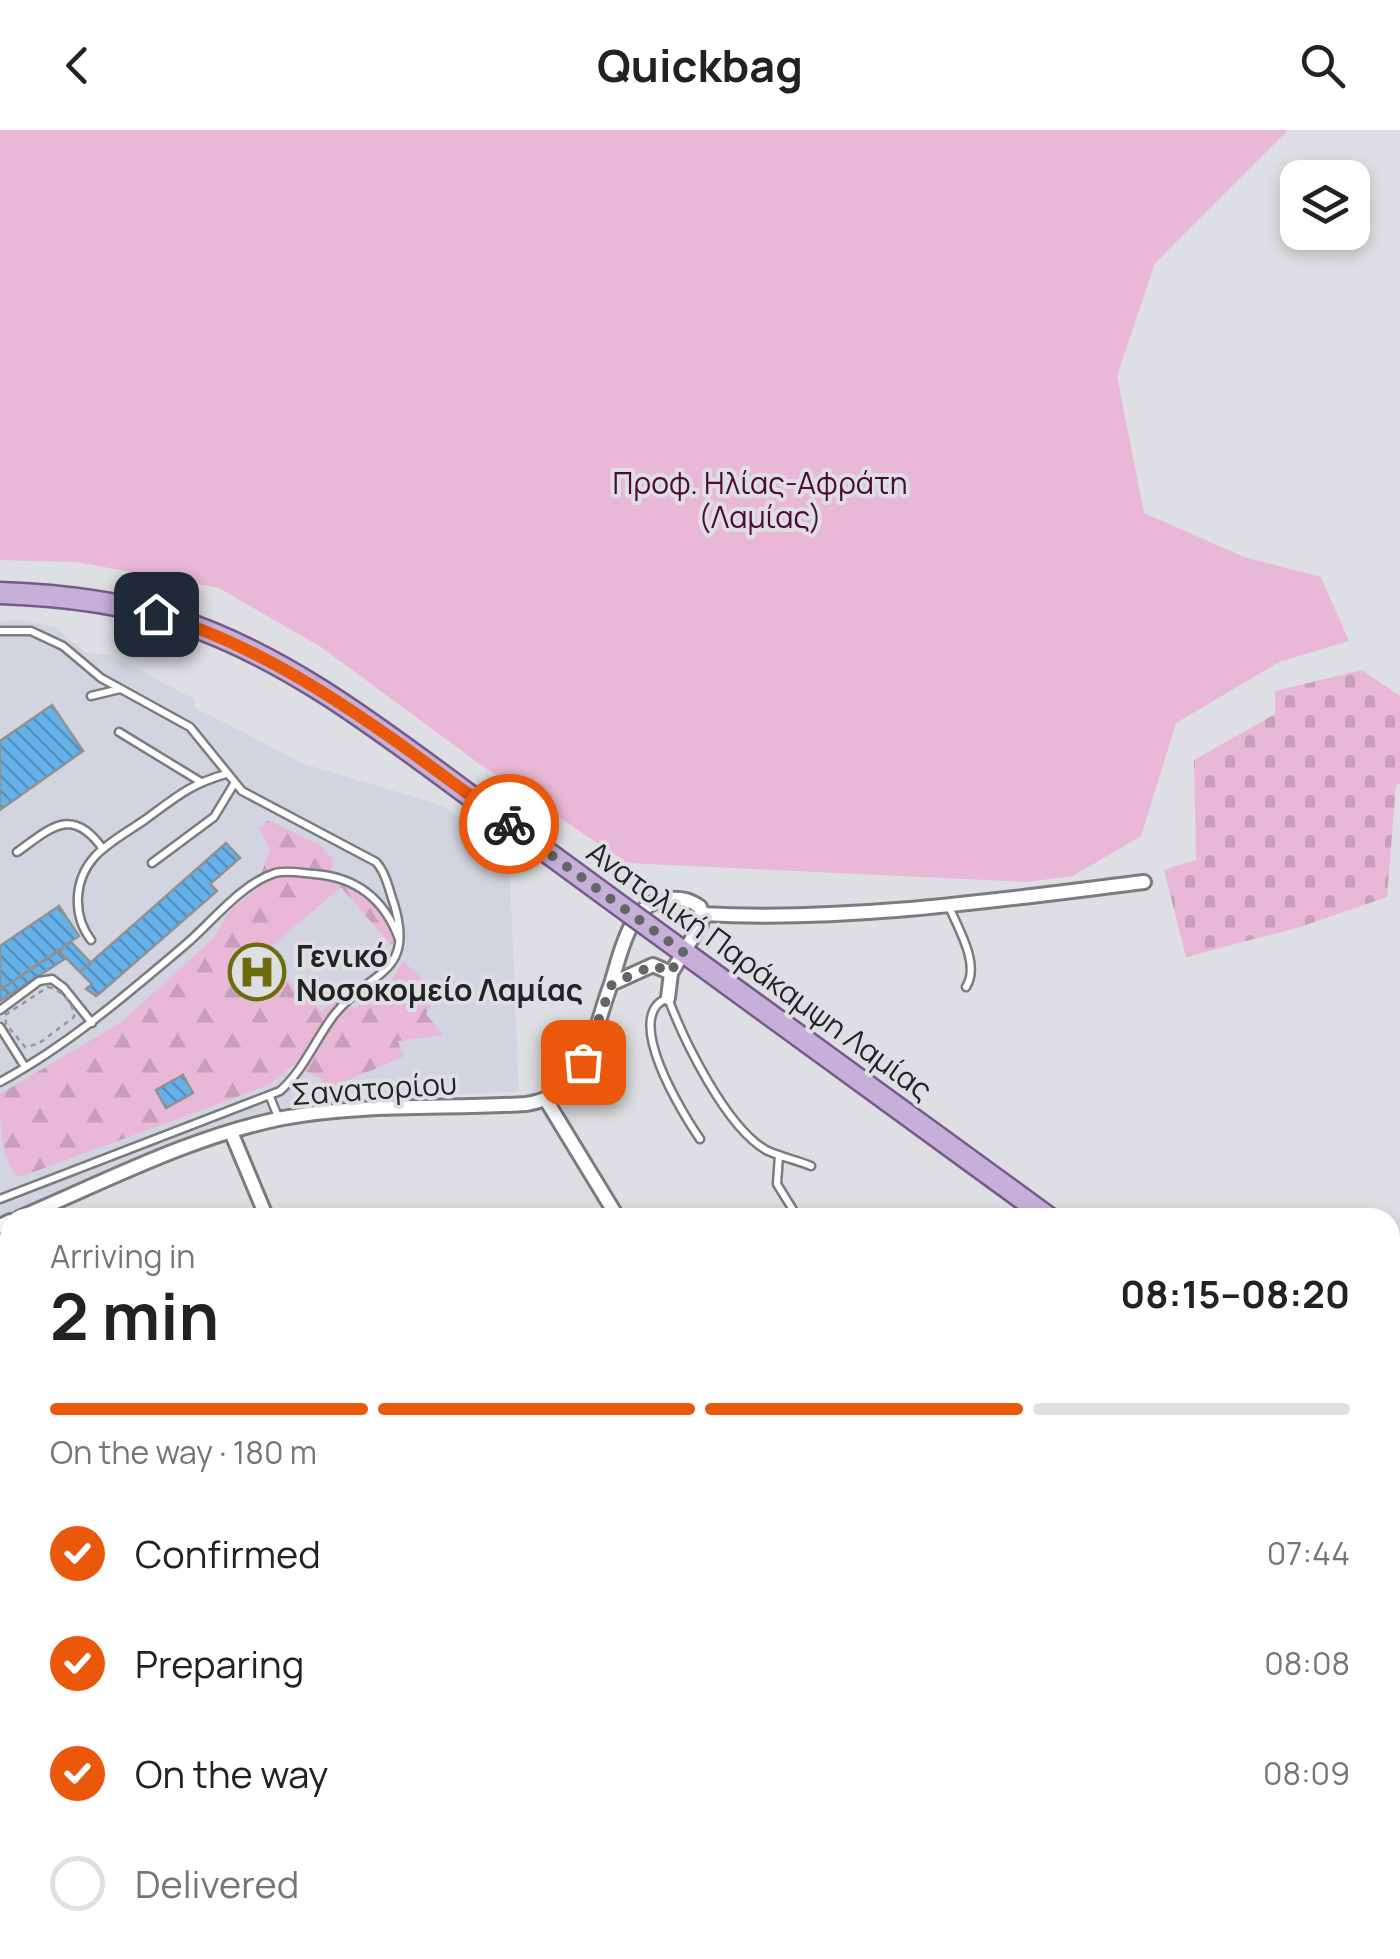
<!DOCTYPE html>
<html lang="en">
<head>
<meta charset="utf-8">
<style>
	:root { --surface:#fff; --page:#f2f2f2; --text:#222; --muted:#767676; --line:#e0e0e0; --accent:#ea580c }
	body { margin:0; font-family:Manrope,sans-serif; background:var(--page); color:var(--text); height:100vh; display:flex; flex-direction:column; font-size:38px; white-space:nowrap }
	* { box-sizing:border-box; margin:0 }
	p { font-size:32px; color:var(--muted) }
	.icon { flex:none; width:55px; height:55px; fill:none; stroke:currentColor; stroke-width:2; stroke-linecap:round; stroke-linejoin:round }
	.map { position:relative; flex:1; overflow:hidden }
	.sheet { position:absolute; left:0px; top:1078px; width:1400px; height:752px; display:flex; flex-direction:column; background:var(--surface); border-radius:30px 30px 0 0; box-shadow:0 5px 15px #0003 }
	.sheet>* { flex:none }
	.buttons { position:absolute; left:1280px; top:30px; display:grid; gap:20px }
	.buttons a { display:grid; place-items:center; width:90px; height:90px; border-radius:20px; background:var(--surface); box-shadow:0 5px 15px #0003; font-size:50px }
	.pin { position:absolute; display:grid; place-items:center; width:85px; height:85px; color:#fff; margin:-42px; border-radius:20px; box-shadow:0 5px 15px #0006 }
	.courier { position:absolute; display:grid; place-items:center; width:100px; height:100px; margin:-50px; border:8px solid #ea580c; border-radius:50%; background:#fff; color:#222; box-shadow:0 2px 12px #0007 }
	.headline em { font-style:normal; font-weight:700 }
	.headline div { display:flex; flex-direction:column-reverse }
	.headline { display:flex; align-items:center; justify-content:space-between; height:170px; padding:0 50px }
	h1 { font-size:65px; font-weight:700; line-height:75px }
	.bar { display:grid; grid-template-columns:repeat(4,1fr); gap:15px 10px; align-content:center; height:120px; padding:0 50px }
	.bar i { height:12px; border-radius:8px; background:var(--line) }
	.bar .current { background:var(--accent) }
	.bar p { grid-column:span 4 }
	ol { padding:0 50px; list-style:none }
	li { display:flex; align-items:center; gap:30px; height:110px }
	li p { margin-inline-start:auto }
	li .icon { padding:10px; border-radius:50%; background:var(--accent); color:#fff; stroke-width:4 }
	li:last-child { color:var(--muted) }
	li i { width:55px; height:55px; border:5px solid var(--line); border-radius:50% }
	header { display:flex; justify-content:space-between; align-items:center; height:130px; padding:0 50px; background:var(--surface); font-size:45px; font-weight:700 }
	.map>svg:first-child { display:block }
	.built { fill:#d2d4df }
	.forest { fill:url(#forest-firs) }
	.cemetery { fill:url(#cemetery-stones) }
	.park { fill:#e9b8d6 }
	.building { fill:url(#building-back-hatch); stroke:#8f9294; stroke-width:2.5 }
	.lines { fill:none; stroke-linecap:round; stroke-linejoin:round }
	.service-casing { stroke:#7b7c80; stroke-width:11 }
	.minor-casing { stroke:#7b7c80; stroke-width:18 }
	.primary-casing { stroke:#745b8a; stroke-width:25 }
	.path { stroke:#969799; stroke-width:2.5; stroke-dasharray:5 5; stroke-linecap:butt }
	.service { stroke:#fff; stroke-width:6 }
	.minor { stroke:#fff; stroke-width:12 }
	.primary { stroke:#c6afd9; stroke-width:20 }
	.primary-bridge-casing { stroke:#745b8a; stroke-width:25; stroke-linecap:butt }
	.primary-bridge { stroke:#c6afd9; stroke-width:20 }
	.done { stroke:#646567; stroke-width:10; stroke-dasharray:0 18 }
	.route { stroke:#ea580c; stroke-width:12 }
	.labels { text-anchor:middle; dominant-baseline:central; stroke-width:8; stroke-linejoin:round; paint-order:stroke }
	.park-label { font-size:30px; fill:#4e093c; stroke:#dedfe2 }
	.poi-label { font-size:30px; font-weight:bold; fill:#232325; stroke:#dedfe2; text-anchor:start }
	.street-label { font-size:30px; fill:#232325; stroke:#dedfe2 }
</style>
</head>
<body>
<header><svg class="icon" aria-label="back" viewBox="0 0 24 24"><path d="M15 5l-7 7 7 7"/></svg>Quickbag<svg class="icon" aria-label="search" viewBox="0 0 24 24"><circle cx="10" cy="10" r="6"/><path d="M15 15l6 6"/></svg></header>
<div class="map">
<svg width="1400" height="1829" viewBox="0 0 1400 1829">
	<defs>
		<pattern id="forest-firs" width="22" height="20" patternUnits="userSpaceOnUse" patternTransform="scale(2.5)"><rect width="22" height="20" fill="#e9b8d6"/><path d="M5 1l3.5 6h-7zM16 11l3.5 6h-7z" fill="#c89eb8"/></pattern>
		<pattern id="cemetery-stones" width="16" height="16" patternUnits="userSpaceOnUse" patternTransform="scale(2.5)"><rect width="16" height="16" fill="#e9b8d6"/><path d="M2 7V4a2 2 0 0 1 4 0v3zM10 15v-3a2 2 0 0 1 4 0v3z" fill="#c89eb8"/></pattern>
		<pattern id="building-back-hatch" width="6" height="6" patternUnits="userSpaceOnUse" patternTransform="scale(2.5)"><rect width="6" height="6" fill="#65b2eb"/><path d="M-1 5l2 2M0 0l6 6M5-1l2 2" fill="none" stroke="#5390be"/></pattern>
	</defs>
	<rect width="100%" height="100%" fill="#dedfe2"/>
	<path class="built" d="M19 490 55 497 86 523 111 525 196 570 194 577 304 634 441 675 509 722 519 961 339 972 267 983 220 997 0 1088V491Z"/>
	<path class="forest" d="M268 690 320 715 333 729 331 750C361 761 384 779 396 809L391 815 341 757 260 826 322 881 341 863 354 879 392 850 403 831 439 864 426 884 443 905 398 911 403 927 329 958 317 946 292 936 267 956 20 1047C0 1034 0 991 0 964L120 893 213 809 229 782 256 759 270 719 259 699Z"/>
	<path class="cemetery" d="M1362 540 1400 566V654L1396 655 1387 767 1300 797 1186 827 1164 740 1196 730 1194 630 1275 584V561Z"/>
	<path class="park" d="M0 0H1288L1155 133 1117 246 1144 383 1244 427 1321 447 1349 511 1279 532 1176 593 1141 706 1073 746 1027 752 627 733 481 635 321 517 219 458 76 432 0 430Z"/>
	<path class="building" d="M52 575 83 621 0 680V611Z
		M226 713 240 728 210 754 217 761 100 863 96 866 86 859 92 854 80 842Z
		M59 776 79 806 0 860V816Z
		M71 812 91 833 80 842 59 821Z
		M59 821 66 828 0 871V860Z
		M183 945 193 963 166 978 156 960Z"/>
	<g class="lines">
		<g class="service-casing">
			<path id="service" d="M0 501H31L63 516 101 548 190 597 242 661 376 732C386 743 389 760 394 774 416 846 369 840 334 885 315 910 303 941 280 961L0 1069
				M91 566 120 559
				M119 602 201 652
				M17 722C51 698 72 675 103 719
				M152 733 214 687 234 654
				M948 774C957 797 981 834 966 857
				M91 810C81 797 77 782 78 766 81 724 115 711 146 689 175 668 190 654 226 644
				M0 880 39 851 52 849 64 858 92 893
				M0 897 25 937
				M0 952C68 915 126 865 185 815 212 792 241 754 275 743 287 740 302 743 314 744 356 747 384 768 399 809
				M270 967 279 989
				M700 1009C684 986 620 884 668 868 684 911 726 997 766 1020 780 1027 797 1030 811 1036
				M779 1025 777 1054 798 1088"/>
		</g>
		<g class="minor-casing">
			<path id="minor" d="M611 854C621 822 630 769 670 769 682 768 690 770 700 777L702 784C849 792 998 770 1144 752
				M668 868 671 843 701 794 702 784
				M546 970 618 1088
				M231 1002 267 1088
				M19 1088C104 1052 192 1006 283 988 362 973 446 979 526 974 590 964 591 906 611 854L653 835 671 843
				M0 1096 10 1091
				M1390 1272 1400 1276
				M0 1311 10 1307
				M1066 1829 1069 1820"/>
		</g>
		<g class="primary-casing">
			<path id="primary" d="M0 463C61 465 121 472 179 491 282 525 373 594 458 657 515 699 573 741 630 783
				M652 799 1049 1088
				M1390 1330 1400 1337"/>
		</g>
		<path class="path" d="M48 857C60 859 75 874 74 887L38 914 25 917 6 894 5 885Z
			M0 1715 10 1713
			M1390 1771 1400 1776
			M605 1820 607 1829
			M813 1829 814 1820"/>
		<use href="#service" class="service"/>
		<use href="#minor" class="minor"/>
		<use href="#primary" class="primary"/>
		<g class="primary-bridge-casing">
			<path id="primary-bridge" d="M630 783 652 799"/>
		</g>
		<use href="#primary-bridge" class="primary-bridge"/>
	</g>
	<g class="lines">
		<path class="done" d="M509 694 683 822 670 843 654 835 612 854 583 932"/>
		<path class="route" d="M156 484C288 523 399 614 509 694"/>
	</g>
	<defs>
		<g id="hospital-ring" transform="scale(2.875)"><circle r="9.5" fill="#dedfe2" stroke="#6b6c0c" stroke-width="1.5"/><path d="M-5-5h3v3.5h4V-5h3V5h-3V1.5h-4V5h-3Z" fill="#6b6c0c"/></g>
	</defs>
	<g fill-rule="evenodd">
		<use href="#hospital-ring" x="257" y="842"/>
	</g>
	<g class="labels">
		<g class="park-label">
			<text x="760" y="352">Προφ. Ηλίας-Αφράτη<tspan x="760" dy="34">(Λαμίας)</tspan></text>
		</g>
		<g class="poi-label">
			<text x="296" y="825">Γενικό<tspan x="296" dy="34">Νοσοκομείο Λαμίας</tspan></text>
		</g>
		<g class="street-label">
			<text transform="translate(760 840) rotate(36)">Ανατολική Παράκαμψη Λαμίας</text>
			<text transform="translate(374 958) rotate(-4)">Σανατορίου</text>
		</g>
	</g>
</svg>
<div class="buttons">
<a><svg class="icon" aria-label="layers" viewBox="0 0 24 24"><path d="M12 4l9 5-9 5-9-5zM3 14l9 5 9-5"/></svg></a>
</div>
<div class="pin" style="left:583px;top:932px;background:#ea580c"><svg class="icon" aria-label="bag" viewBox="0 0 24 24"><path d="M5 8h14l-1 12H6zM9 8a3 3 0 0 1 6 0"/></svg></div>
<div class="pin" style="left:156px;top:484px;background:#1f2937"><svg class="icon" aria-label="home" viewBox="0 0 24 24"><path d="M3 11l9-7 9 7M6 9v11h12V9"/></svg></div>
<div class="courier" style="left:509px;top:694px"><svg class="icon" aria-label="bike" viewBox="0 0 24 24"><circle cx="6" cy="16" r="4"/><circle cx="18" cy="16" r="4"/><path d="M6 16l4-8h5l3 8M10 8l3 8H6M13 5h3"/></svg></div>
<section class="sheet">
<div class="headline"><div><h1>2 min</h1><p>Arriving in</p></div><em>08:15–08:20</em></div>
<div class="bar"><i class="current"></i><i class="current"></i><i class="current"></i><i></i><p>On the way · 180 m</p></div>
<ol>
<li><svg class="icon" aria-label="check" viewBox="0 0 24 24"><path d="M5 12l5 5 9-10"/></svg>Confirmed<p>07:44</p></li>
<li><svg class="icon" aria-label="check" viewBox="0 0 24 24"><path d="M5 12l5 5 9-10"/></svg>Preparing<p>08:08</p></li>
<li><svg class="icon" aria-label="check" viewBox="0 0 24 24"><path d="M5 12l5 5 9-10"/></svg>On the way<p>08:09</p></li>
<li><i></i>Delivered</li>
</ol>
</section>
</div>
</body>
</html>
